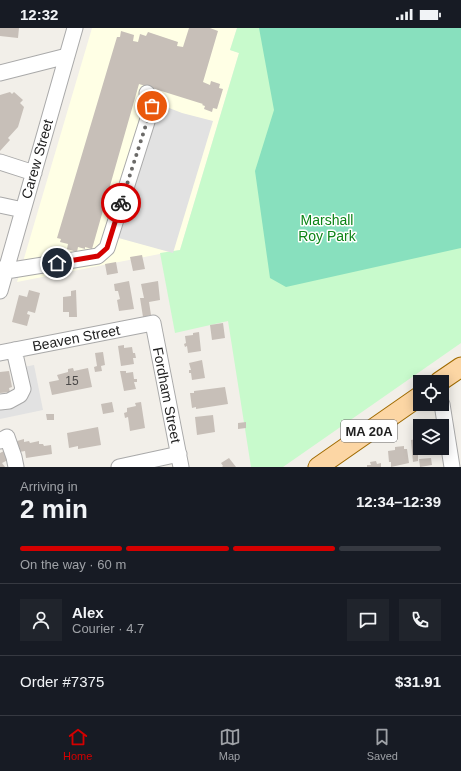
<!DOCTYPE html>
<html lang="en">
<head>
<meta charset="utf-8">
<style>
	:root { --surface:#171b24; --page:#20242c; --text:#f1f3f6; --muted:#9ea1a6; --line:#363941; --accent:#d40000 }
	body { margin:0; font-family:Arial,sans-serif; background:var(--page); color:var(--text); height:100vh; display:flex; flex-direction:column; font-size:15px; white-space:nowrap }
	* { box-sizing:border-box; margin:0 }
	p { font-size:13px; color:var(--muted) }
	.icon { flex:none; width:22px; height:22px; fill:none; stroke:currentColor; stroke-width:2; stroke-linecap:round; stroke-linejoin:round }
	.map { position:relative; height:439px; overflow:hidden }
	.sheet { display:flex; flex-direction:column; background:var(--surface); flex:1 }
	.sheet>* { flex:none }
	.tools { position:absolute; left:413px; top:347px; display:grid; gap:8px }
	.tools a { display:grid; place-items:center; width:36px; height:36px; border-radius:0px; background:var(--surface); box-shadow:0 2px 10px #0003; font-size:20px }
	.pin { position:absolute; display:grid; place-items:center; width:34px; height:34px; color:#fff; margin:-17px; border:2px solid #fff; border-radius:50%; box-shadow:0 1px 4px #0007 }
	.courier { position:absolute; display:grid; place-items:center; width:40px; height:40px; margin:-20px; border:3px solid #d40000; border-radius:50%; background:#fff; color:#222; box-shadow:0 1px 5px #0007 }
	.summary em { font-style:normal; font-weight:700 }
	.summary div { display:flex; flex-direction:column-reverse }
	.summary { display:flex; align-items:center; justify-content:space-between; height:68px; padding:0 20px }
	h1 { font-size:26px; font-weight:700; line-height:30px }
	.bar { display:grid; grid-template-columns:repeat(4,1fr); gap:6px 4px; align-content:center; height:48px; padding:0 20px }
	.bar i { height:5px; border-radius:3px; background:var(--line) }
	.bar .current { background:var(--accent) }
	.bar p { grid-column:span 4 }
	.line { display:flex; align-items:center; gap:10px; padding:0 20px; border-top:1px solid var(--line) }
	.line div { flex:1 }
	.round { display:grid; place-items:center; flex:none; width:42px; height:42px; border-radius:0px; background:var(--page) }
	.status { display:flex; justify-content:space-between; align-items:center; height:28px; padding:0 20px; background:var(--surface); direction:ltr }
	.status svg { height:11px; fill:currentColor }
	.tab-bar { display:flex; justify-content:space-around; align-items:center; height:56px; border-top:1px solid var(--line); background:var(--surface); font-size:11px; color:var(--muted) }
	.tab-bar a { display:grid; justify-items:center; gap:2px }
	.tab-bar .current { color:var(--accent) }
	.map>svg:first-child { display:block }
	.education { fill:#ffffe5 }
	.park { fill:#c8facc }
	.pitch { fill:#88e0be }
	.parking { fill:#e2e2e2 }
	.building { fill:#c7bfb8 }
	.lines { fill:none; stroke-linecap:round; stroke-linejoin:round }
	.minor-casing { stroke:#a9a9a9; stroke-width:17 }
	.major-casing { stroke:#a06b00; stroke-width:21 }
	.minor { stroke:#fff; stroke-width:15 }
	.major { stroke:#fcd6a4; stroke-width:19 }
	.done { stroke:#6b6a68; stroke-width:4; stroke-dasharray:0 7.2 }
	.route { stroke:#d40000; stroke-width:5 }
	.labels { text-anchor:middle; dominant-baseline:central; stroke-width:3; stroke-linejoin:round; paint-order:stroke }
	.number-label { font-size:12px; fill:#4b4948 }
	.shield { fill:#fff; stroke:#646464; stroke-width:1 }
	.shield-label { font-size:13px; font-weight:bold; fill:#222 }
	.street-label { font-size:14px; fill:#222; stroke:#fff }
	.park-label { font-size:14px; fill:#0c8416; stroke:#fff }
</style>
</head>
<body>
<div class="status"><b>12:32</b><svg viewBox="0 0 49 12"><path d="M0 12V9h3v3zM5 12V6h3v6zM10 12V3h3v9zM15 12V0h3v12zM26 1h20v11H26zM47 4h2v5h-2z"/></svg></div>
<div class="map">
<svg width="461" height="439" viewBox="0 0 461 439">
	<rect width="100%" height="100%" fill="#f2efe9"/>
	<path class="education" d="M92 0H237L230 22 239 25 180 222 17 254Z"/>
	<path class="park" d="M237 0H461V315L283 439H251L228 293 175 305 160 225 180 222 239 25 230 22Z"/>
	<path class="pitch" d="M259 0H461V220L286 259 270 250 255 143 274 82Z"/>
	<path class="parking" d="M161 75 164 78 182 85 213 93 173 225 104 206 146 81Z
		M34 337 43 382 0 391V367L18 363 14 341Z"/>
	<path class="building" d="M0 0H19L18 10 0 8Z
		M189 0H210L218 3 203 54 210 57 211 53 220 56 219 60 223 61 217 81 213 80 212 84 204 81 205 78 202 77 203 76 139 56 92 221 85 219V221L78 219 77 224 67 221 68 216 60 214 61 211 57 210 117 9H120L121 3 134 7 133 13 138 14 140 6 146 8 148 4 178 14 177 18 183 19Z
		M10 64 12 66 14 64 23 72 20 75 24 79 18 99 8 110 10 112 0 123V67Z
		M142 227 145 241 133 243 130 229Z
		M116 234 118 245 107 247 105 236Z
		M129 253 134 281 119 283 117 272 120 271 118 263H115L114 256Z
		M158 253 160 272 149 274 151 287 143 289 140 270H144L141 256Z
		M29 262 40 265 35 285 28 283 27 286 30 287 27 298 12 294 19 267 27 269Z
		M76 262 77 289H69V284H63V269L71 268V263Z
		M223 295 225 310 212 312 210 297Z
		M199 304 201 323 188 325 187 318 185 319 184 316 186 315 185 308 193 307V305Z
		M124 317V320L132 319 133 325H135L136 330H133L134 336 121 338 118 318Z
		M103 324 105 337 101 338 102 343 95 344 94 339 97 338 95 325Z
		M202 332 205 350 192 352 191 345H189V342H191L189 335Z
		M73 340 74 343 88 340 92 359 52 367 49 354 59 352 57 347 68 344V341Z
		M9 343 12 359 9 360 10 364 0 365V344Z
		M120 343H126V345L133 344 134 351H137V354H134L136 361 124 363Z
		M225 359 228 376 196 381V379L192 380 190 365H194V363Z
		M112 374 114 384 103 386 101 376Z
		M141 374 145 400 130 403 128 389 125 390 124 385 127 384V380L136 378 135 375Z
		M46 386H54V392H47Z
		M213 387 215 404 197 407 195 389Z
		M246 394V400L238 401V395Z
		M98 399 101 417 78 421V418L69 420 67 405Z
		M417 407H420V420H431V424L418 425V433L413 434 411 412 417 411Z
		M24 411V414L29 413 30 415 39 413V416H43L44 418 51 417 52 426 26 430 25 423 19 424 17 413Z
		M404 418V421H407L409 435 391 439V434H389L388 423 395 422V419Z
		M4 423 8 432 2 435 5 439H0V425Z
		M229 430 236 439H222L223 438 221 435Z
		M431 430 432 437 420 439 419 431Z
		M376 433 377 436 381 435V439H367V437H371L370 434Z"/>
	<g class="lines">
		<g class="minor-casing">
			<path id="minor" d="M0 45 67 28
				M0 134 34 145
				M0 177 23 182
				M0 241 6 243 98 228 107 220 152 78 147 65
				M0 263 75 0
				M0 325 153 295 181 439
				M0 374 9 373 20 367 23 361 14 322
				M442 376 452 439
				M0 413 7 409 14 429 16 439
				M119 439 179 426"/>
		</g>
		<g class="major-casing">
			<path id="major" d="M439 354 461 339
				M318 439 420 368"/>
		</g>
		<use href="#minor" class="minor"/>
		<use href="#major" class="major"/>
	</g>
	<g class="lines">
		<path class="done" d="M121 175 152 78"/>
		<path class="route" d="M57 235 98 228 107 220 121 175"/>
	</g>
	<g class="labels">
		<g class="number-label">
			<text x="72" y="353">15</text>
		</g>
		<rect class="shield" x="341" y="392" width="56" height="22" rx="3"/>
		<g class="shield-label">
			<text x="369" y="403">MA 20A</text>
		</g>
		<g class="street-label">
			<text transform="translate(37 131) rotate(-74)">Carew Street</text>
			<text transform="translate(76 310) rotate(-11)">Beaven Street</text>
			<text transform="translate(167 367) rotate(79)">Fordham Street</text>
		</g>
		<g class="park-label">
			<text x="327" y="192">Marshall<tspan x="327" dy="16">Roy Park</tspan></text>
		</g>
	</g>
</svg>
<div class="tools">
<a><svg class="icon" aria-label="locate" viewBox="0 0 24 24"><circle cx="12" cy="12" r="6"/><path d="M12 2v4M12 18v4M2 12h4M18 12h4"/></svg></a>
<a><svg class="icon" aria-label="layers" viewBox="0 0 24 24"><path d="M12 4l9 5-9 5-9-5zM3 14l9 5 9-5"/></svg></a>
</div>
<div class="pin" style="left:152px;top:78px;background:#ea580c"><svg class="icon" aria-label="bag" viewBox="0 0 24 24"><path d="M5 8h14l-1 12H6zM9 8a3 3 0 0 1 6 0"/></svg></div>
<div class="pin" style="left:57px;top:235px;background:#1f2937"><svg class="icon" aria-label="home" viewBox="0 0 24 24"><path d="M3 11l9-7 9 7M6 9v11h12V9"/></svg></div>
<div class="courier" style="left:121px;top:175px"><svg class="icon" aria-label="bike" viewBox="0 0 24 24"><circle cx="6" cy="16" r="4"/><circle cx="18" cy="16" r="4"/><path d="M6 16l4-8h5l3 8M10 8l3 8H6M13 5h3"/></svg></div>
</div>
<section class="sheet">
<div class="summary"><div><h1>2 min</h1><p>Arriving in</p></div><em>12:34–12:39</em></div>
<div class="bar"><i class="current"></i><i class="current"></i><i class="current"></i><i></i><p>On the way · 60 m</p></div>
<div class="line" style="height:72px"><a class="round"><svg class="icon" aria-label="person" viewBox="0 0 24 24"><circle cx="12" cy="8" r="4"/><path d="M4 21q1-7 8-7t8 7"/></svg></a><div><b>Alex</b><p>Courier · 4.7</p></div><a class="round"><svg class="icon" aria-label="chat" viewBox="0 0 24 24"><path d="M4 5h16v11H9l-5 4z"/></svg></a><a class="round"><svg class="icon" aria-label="phone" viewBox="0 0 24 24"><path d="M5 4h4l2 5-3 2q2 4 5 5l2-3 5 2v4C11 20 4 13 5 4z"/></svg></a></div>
<div class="line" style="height:52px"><div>Order #7375</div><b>$31.91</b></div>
</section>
<nav class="tab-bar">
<a class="current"><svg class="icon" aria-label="home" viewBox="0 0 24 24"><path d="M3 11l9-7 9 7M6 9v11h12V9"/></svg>Home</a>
<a><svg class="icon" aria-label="map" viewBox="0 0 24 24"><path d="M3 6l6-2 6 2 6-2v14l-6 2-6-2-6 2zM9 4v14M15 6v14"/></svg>Map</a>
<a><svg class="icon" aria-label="saved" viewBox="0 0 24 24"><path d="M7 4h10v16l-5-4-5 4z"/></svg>Saved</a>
</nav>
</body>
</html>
